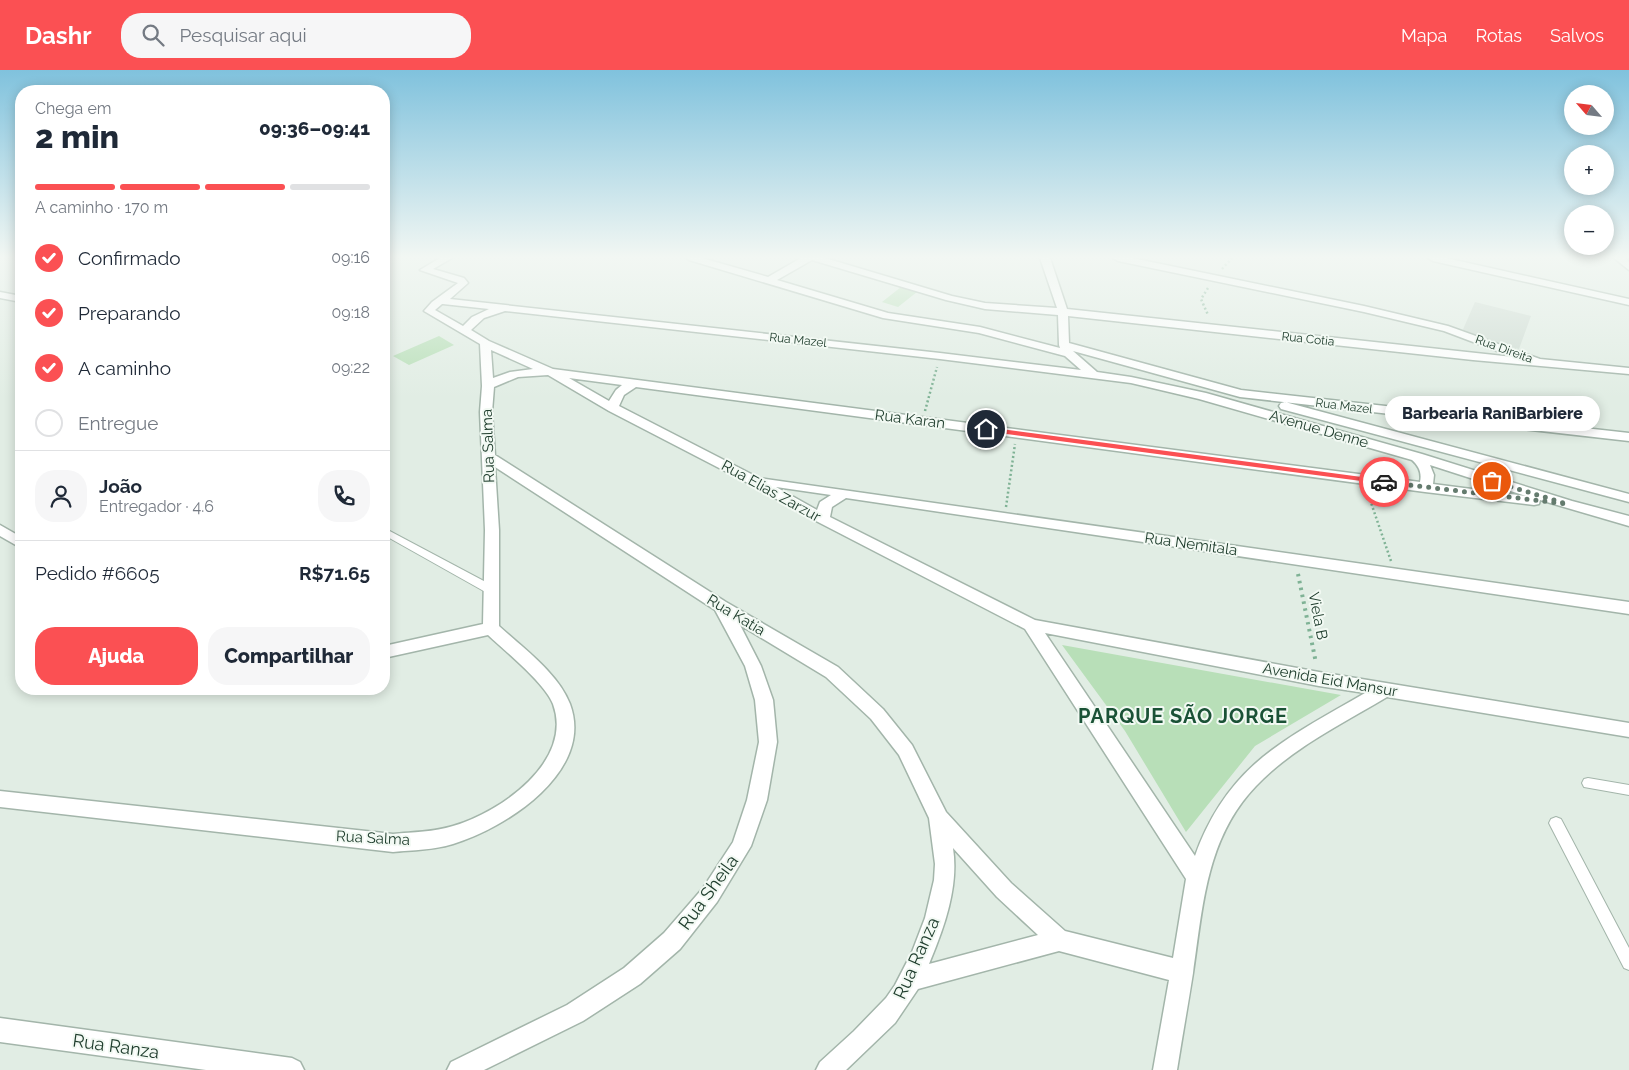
<!DOCTYPE html>
<html lang="pt">
<head>
<meta charset="utf-8">
<style>
	:root { --surface:#fff; --page:#f6f6f7; --text:#1f2937; --muted:#747a83; --line:#e0e1e3; --accent:#fb5053 }
	body { margin:0; font-family:Raleway,sans-serif; background:var(--page); color:var(--text); height:100vh; display:flex; flex-direction:column; font-size:19px; white-space:nowrap }
	* { box-sizing:border-box; margin:0 }
	p { font-size:16px; color:var(--muted) }
	.icon { flex:none; width:28px; height:28px; fill:none; stroke:currentColor; stroke-width:2; stroke-linecap:round; stroke-linejoin:round }
	.map { position:relative; flex:1; overflow:hidden }
	.details { position:absolute; left:15px; top:15px; width:375px; height:610px; display:flex; flex-direction:column; background:var(--surface); border-radius:20px; box-shadow:0 2px 12px #0003 }
	.details>* { flex:none }
	.needle { width:32px; rotate:298deg }
	.fabs { position:absolute; left:1564px; top:15px; display:grid; gap:10px }
	.fabs a { display:grid; place-items:center; width:50px; height:50px; border-radius:50%; background:var(--surface); box-shadow:0 2px 12px #0003; font-size:25px }
	.pin { position:absolute; display:grid; place-items:center; width:42px; height:42px; color:#fff; margin:-21px; border:2px solid #fff; border-radius:50%; box-shadow:0 1px 5px #0007 }
	.courier { position:absolute; display:grid; place-items:center; width:50px; height:50px; margin:-25px; border:4px solid #fb5053; border-radius:50%; background:#fff; color:#222; box-shadow:0 1px 6px #0007 }
	.bubble { position:absolute; height:35px; border-radius:18px; background:var(--surface); box-shadow:0 2px 12px #0003; font-size:16px; font-weight:800; line-height:35px; text-align:center }
	.headline em { font-style:normal; font-weight:800 }
	.headline div { display:flex; flex-direction:column-reverse }
	.headline { display:flex; align-items:center; justify-content:space-between; height:85px; padding:0 20px }
	h1 { font-size:32px; font-weight:800; line-height:38px }
	.bar { display:grid; grid-template-columns:repeat(4,1fr); gap:8px 5px; align-content:center; height:60px; padding:0 20px }
	.bar i { height:6px; border-radius:4px; background:var(--line) }
	.bar .selected { background:var(--accent) }
	.bar p { grid-column:span 4 }
	.line { display:flex; align-items:center; gap:12px; padding:0 20px; border-top:1px solid var(--line) }
	.line div { flex:1 }
	.round { display:grid; place-items:center; flex:none; width:52px; height:52px; border-radius:20px; background:var(--page) }
	ol { padding:0 20px; list-style:none }
	li { display:flex; align-items:center; gap:15px; height:55px }
	li p { margin-inline-start:auto }
	li .icon { padding:5px; border-radius:50%; background:var(--accent); color:#fff; stroke-width:4 }
	li:last-child { color:var(--muted) }
	li i { width:28px; height:28px; border:2px solid var(--line); border-radius:50% }
	.primary-button { display:flex; gap:10px; margin-top:auto; padding:10px 20px }
	.primary-button a { flex:1; height:58px; border-radius:20px; background:var(--accent); color:#fff; font-size:20px; font-weight:800; line-height:58px; text-align:center }
	.primary-button a+a { background:var(--page); color:var(--text) }
	header { display:flex; align-items:center; gap:30px; box-sizing:border-box; height:70px; padding:0 25px; background:var(--accent); color:#fff }
	header strong { font-size:24px }
	nav { display:flex; gap:28px; margin-inline-start:auto; font-size:18px }
	.search { width:350px; height:45px; background:var(--page); display:flex; align-items:center; gap:12px; box-sizing:border-box; padding:0 18px; border-radius:20px; color:var(--muted); font-size:19px }
	.map>svg:first-child { display:block }
	.built { fill:#cfdcd3 }
	.green { fill:#b8dfb8 }
	.lines { fill:none; stroke-linecap:round; stroke-linejoin:round }
	.lane-casing { stroke:#a3b5aa; stroke-width:2 }
	.street-casing { stroke:#a3b5aa; stroke-width:3 }
	.path-far1 { stroke:#7fb295; stroke-width:2.5; stroke-dasharray:2 2.5; stroke-linecap:butt }
	.path { stroke:#7fb295; stroke-width:4; stroke-dasharray:2.5 4.5; stroke-linecap:butt }
	.lane { fill:#fff; fill-rule:evenodd }
	.street { fill:#fff; fill-rule:evenodd }
	.route { fill:#fb5053 }
	.done { stroke:#647b6e; stroke-width:5; stroke-dasharray:0 9 }
	.labels { text-anchor:middle; dominant-baseline:central; stroke-width:4; stroke-linejoin:round; paint-order:stroke }
	.far-street-label { font-size:12px; fill:#203e2e; stroke:#f2f9f3 }
	.street-label { font-size:15px; fill:#203e2e; stroke:#f2f9f3 }
	.near-street-label { font-size:18px; fill:#203e2e; stroke:#f2f9f3 }
	.district-label { font-size:20px; font-weight:bold; letter-spacing:1px; fill:#1a5236; stroke:#f2f9f3 }
</style>
</head>
<body>
<header>
<strong>Dashr</strong>
<div class="search"><svg class="icon" aria-label="search" viewBox="0 0 24 24"><circle cx="10" cy="10" r="6"/><path d="M15 15l6 6"/></svg>Pesquisar aqui</div>
<nav><a>Mapa</a><a>Rotas</a><a>Salvos</a></nav>
</header>
<div class="map">
<svg width="1629" height="1000" viewBox="0 0 1629 1000">
	<rect width="100%" height="100%" fill="#e1ede4"/>
	<path class="built" d="M1475 232 1531 246 1519 279 1461 264Z"/>
	<path class="green" d="M901 217 917 222 898 237 882 232Z
		M439 266 454 275 409 295 393 286Z
		M1062 575 1341 625 1255 676 1186 762 1125 661Z"/>
	<g class="lines">
		<g class="lane-casing">
			<path id="lane" d="M384 458 497 518 498 521 493 525 489 524 384 465Z
				M1588 708 1629 715V725L1584 717 1582 713 1584 709Z
				M1556 747 1561 749 1629 878V900L1624 898 1551 757 1549 753 1551 749Z"/>
		</g>
		<g class="street-casing">
			<path id="street" d="M440 188H452L433 199 464 208 468 213 450 229 940 283 1081 300 1065 286 979 263 883 248 689 190 687 188H702L768 207 801 188H825L952 226 985 233 1057 238 1040 188H1050L1067 239 1513 287 1444 261 1364 242 1118 191 1113 188H1132L1364 236 1448 256 1540 289 1629 298V304L1473 290 1068 246 1069 273 1241 320 1629 363V371L1240 327 1073 281 1097 302 1131 307 1206 323 1422 384 1572 431 1629 446V456L1540 430 1539 434 1534 435 1425 422 636 317 624 325 619 336 759 408 1629 532V544L846 428 832 437 830 447 1035 550 1319 602 1629 653V667L1387 627C1342 654 1292 678 1256 716 1206 768 1203 836 1193 903 1188 935 1182 968 1177 1000H1153L1169 910 1059 881 918 919 895 953 846 1000H816L820 992 854 961 886 928 895 915 912 882 925 848 934 810 935 794 929 748 899 685 871 649 826 607 740 555 761 596 773 630 777 672 767 730 751 776 717 832 680 879 640 914 583 951 484 1000H447L451 992 567 935 624 898 664 863 703 818 733 772 747 730 759 672 755 630 745 596 715 540 495 397 499 460V556C523 578 558 603 570 634 595 701 506 758 453 774 434 780 413 780 393 782L0 737V721L393 764C413 762 434 762 453 756 501 742 574 691 553 634 545 613 505 581 488 565L384 588V576L483 554 485 460 480 342 482 316 480 274 424 241 432 232 458 213 420 200ZM812 190 946 230 985 239 1058 245 1059 275 1060 278 980 257 888 243 777 210ZM442 234H443L489 239 472 247 463 256 435 240ZM505 241 940 289 1131 313 1199 329 1412 390C1419 396 1422 403 1420 412L553 299 489 271 471 260 484 248ZM491 280 533 299 510 302 493 308ZM548 305 609 341 748 413 818 452 1025 559 1186 809 1173 888 1065 861 1011 813 946 742 912 675 883 639 838 597 726 532 495 385 492 342 494 317 518 307ZM569 308 622 315 616 320 609 331ZM1430 395 1526 426 1433 414 1434 405ZM776 417 831 425 820 432 817 440ZM1045 563 1319 616 1365 623C1286 669 1228 694 1195 786ZM953 778 997 827 1038 865 929 894C944 858 959 817 953 778Z
				M1428 188H1446L1629 229V235L1433 191Z
				M1614 188H1625L1629 192V200Z
				M0 222 21 226V232L0 228Z
				M1285 332 1629 424V432L1281 339 1279 336 1281 333Z
				M0 455 21 467V478L0 466Z
				M0 948 292 988 300 992 304 1000H206L0 972Z"/>
		</g>
		<path class="path-far1" d="M1222 199 1232 188
			M1208 218 1201 229 1208 245
			M925 341 937 297
			M1367 421 1391 491
			M1006 437 1015 374"/>
		<path class="path" d="M1298 504 1316 593"/>
		<use href="#lane" class="lane"/>
		<use href="#street" class="street"/>
	</g>
	<linearGradient id="sky" x2="0" y2="1"><stop stop-color="#80c2dd"/><stop offset="0.57" stop-color="#f2f7f3"/><stop offset="1" stop-color="#f2f7f3" stop-opacity="0"/></linearGradient>
	<rect width="1629" height="328" fill="url(#sky)"/>
	<path class="route" d="M986 357 1384 410 1388 412 1384 414 984 361 983 359Z"/>
	<g class="lines">
		<path class="done" d="M1384 412 1567 434 1492 411"/>
	</g>
	<g class="labels">
		<g class="far-street-label">
			<text transform="translate(1308 269) rotate(6)">Rua Cotia</text>
			<text transform="translate(798 270) rotate(6)">Rua Mazel</text>
			<text transform="translate(1504 279) rotate(20)">Rua Direita</text>
			<text transform="translate(1344 336) rotate(7)">Rua Mazel</text>
		</g>
		<g class="street-label">
			<text transform="translate(910 349) rotate(7)">Rua Karan</text>
			<text transform="translate(1319 359) rotate(16)">Avenue Denne</text>
			<text transform="translate(488 376) rotate(-92)">Rua Salma</text>
			<text transform="translate(771 421) rotate(29)">Rua Elias Zarzur</text>
			<text transform="translate(1191 474) rotate(8)">Rua Nemitala</text>
			<text transform="translate(736 545) rotate(31)">Rua Katia</text>
			<text transform="translate(1318 546) rotate(79)">Viela B</text>
			<text transform="translate(1330 610) rotate(10)">Avenida Eid Mansur</text>
			<text transform="translate(373 768) rotate(3)">Rua Salma</text>
		</g>
		<g class="near-street-label">
			<text transform="translate(708 822) rotate(-54)">Rua Sheila</text>
			<text transform="translate(916 888) rotate(-66)">Rua Ranza</text>
			<text transform="translate(116 976) rotate(8)">Rua Ranza</text>
		</g>
		<g class="district-label">
			<text x="1183" y="646">PARQUE SÃO JORGE</text>
		</g>
	</g>
</svg>
<div class="fabs">
<a><svg class="needle" viewBox="-14 -14 28 28"><path d="M0-13l5 13h-10z" fill="#e53935"/><path d="M0 13l5-13h-10z" fill="#747a83"/></svg></a>
<a>+</a>
<a>−</a>
</div>
<div class="pin" style="left:1492px;top:411px;background:#ea580c"><svg class="icon" aria-label="bag" viewBox="0 0 24 24"><path d="M5 8h14l-1 12H6zM9 8a3 3 0 0 1 6 0"/></svg></div>
<div class="pin" style="left:986px;top:359px;background:#1f2937"><svg class="icon" aria-label="home" viewBox="0 0 24 24"><path d="M3 11l9-7 9 7M6 9v11h12V9"/></svg></div>
<div class="courier" style="left:1384px;top:412px"><svg class="icon" aria-label="car" viewBox="0 0 24 24"><path d="M5 17H2v-5l4-1 3-4h7l3 4 3 1v5h-3M9 17h6M6 11h13"/><circle cx="7" cy="17" r="2"/><circle cx="17" cy="17" r="2"/></svg></div>
<div class="bubble" style="left:1385px;top:326px;width:215px">Barbearia RaniBarbiere</div>
<section class="details">
<div class="headline"><div><h1>2 min</h1><p>Chega em</p></div><em>09:36–09:41</em></div>
<div class="bar"><i class="selected"></i><i class="selected"></i><i class="selected"></i><i></i><p>A caminho · 170 m</p></div>
<ol>
<li><svg class="icon" aria-label="check" viewBox="0 0 24 24"><path d="M5 12l5 5 9-10"/></svg>Confirmado<p>09:16</p></li>
<li><svg class="icon" aria-label="check" viewBox="0 0 24 24"><path d="M5 12l5 5 9-10"/></svg>Preparando<p>09:18</p></li>
<li><svg class="icon" aria-label="check" viewBox="0 0 24 24"><path d="M5 12l5 5 9-10"/></svg>A caminho<p>09:22</p></li>
<li><i></i>Entregue</li>
</ol>
<div class="line" style="height:90px"><a class="round"><svg class="icon" aria-label="person" viewBox="0 0 24 24"><circle cx="12" cy="8" r="4"/><path d="M4 21q1-7 8-7t8 7"/></svg></a><div><b>João</b><p>Entregador · 4.6</p></div><a class="round"><svg class="icon" aria-label="phone" viewBox="0 0 24 24"><path d="M5 4h4l2 5-3 2q2 4 5 5l2-3 5 2v4C11 20 4 13 5 4z"/></svg></a></div>
<div class="line" style="height:65px"><div>Pedido #6605</div><b>R$71.65</b></div>
<div class="primary-button"><a>Ajuda</a><a>Compartilhar</a></div>
</section>
</div>
</body>
</html>
